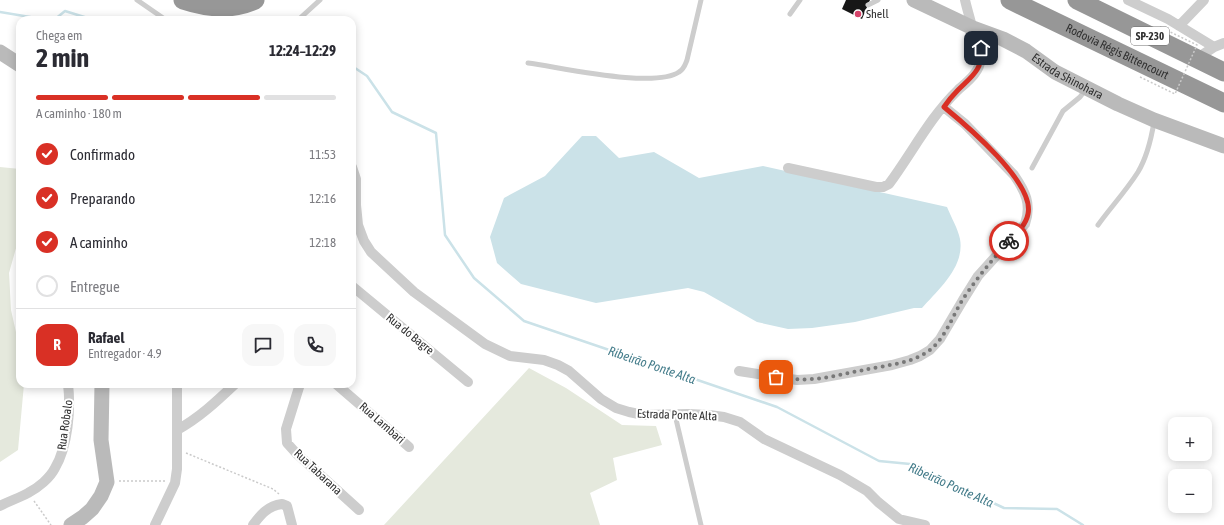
<!DOCTYPE html>
<html lang="pt">
<head>
<meta charset="utf-8">
<style>
	:root { --surface:#fff; --page:#f7f7f7; --text:#2b2b33; --muted:#7c7c81; --line:#e1e1e2; --accent:#d93025 }
	body { margin:0; font-family:"Asap Condensed",sans-serif; background:var(--page); color:var(--text); height:100vh; display:flex; flex-direction:column; font-size:15px; white-space:nowrap }
	* { box-sizing:border-box; margin:0 }
	p { font-size:13px; color:var(--muted) }
	.icon { flex:none; width:22px; height:22px; fill:none; stroke:currentColor; stroke-width:2; stroke-linecap:round; stroke-linejoin:round }
	.map { position:relative; flex:1; overflow:hidden }
	.details { position:absolute; left:16px; top:16px; width:340px; height:372px; display:flex; flex-direction:column; background:var(--surface); border-radius:12px; box-shadow:0 2px 10px #0003 }
	.details>* { flex:none }
	.fabs { position:absolute; left:1168px; top:417px; display:grid; gap:8px }
	.fabs a { display:grid; place-items:center; width:44px; height:44px; border-radius:8px; background:var(--surface); box-shadow:0 2px 10px #0003; font-size:20px }
	.pin { position:absolute; display:grid; place-items:center; width:34px; height:34px; color:#fff; margin:-17px; border-radius:8px; box-shadow:0 2px 6px #0006 }
	.courier { position:absolute; display:grid; place-items:center; width:40px; height:40px; margin:-20px; border:3px solid #d93025; border-radius:50%; background:#fff; color:#222; box-shadow:0 1px 5px #0007 }
	.head em { font-style:normal; font-weight:700 }
	.head div { display:flex; flex-direction:column-reverse }
	.head { display:flex; align-items:center; justify-content:space-between; height:68px; padding:0 20px }
	h1 { font-size:26px; font-weight:700; line-height:30px }
	.bar { display:grid; grid-template-columns:repeat(4,1fr); gap:6px 4px; align-content:center; height:48px; padding:0 20px }
	.bar i { height:5px; border-radius:3px; background:var(--line) }
	.bar .active { background:var(--accent) }
	.bar p { grid-column:span 4 }
	.line { display:flex; align-items:center; gap:10px; padding:0 20px; border-top:1px solid var(--line) }
	.line div { flex:1 }
	.round { display:grid; place-items:center; flex:none; width:42px; height:42px; border-radius:12px; background:var(--page) }
	ol { padding:0 20px; list-style:none }
	li { display:flex; align-items:center; gap:12px; height:44px }
	li p { margin-inline-start:auto }
	li .icon { padding:4px; border-radius:50%; background:var(--accent); color:#fff; stroke-width:4 }
	li:last-child { color:var(--muted) }
	li i { width:22px; height:22px; border:2px solid var(--line); border-radius:50% }
	.map>svg:first-child { display:block }
	.green { fill:#e5e9dd }
	.water { fill:#cbe2e8 }
	.lines { fill:none; stroke-linecap:round; stroke-linejoin:round }
	.stream { stroke:#cbe2e8; stroke-width:2.5 }
	.building { fill:#171717 }
	.path { stroke:#cacaca; stroke-width:1.5; stroke-dasharray:2 2; stroke-linecap:butt }
	.lane { stroke:#cdcdcd; stroke-width:5 }
	.street { stroke:#cdcdcd; stroke-width:10 }
	.secondary { stroke:#bababa; stroke-width:15 }
	.highway { stroke:#979797; stroke-width:19 }
	.path-bridge { stroke:#cacaca; stroke-width:1.5; stroke-dasharray:2 2; stroke-linecap:butt }
	.done { stroke:#787878; stroke-width:4; stroke-dasharray:0 7.2 }
	.route { stroke:#d93025; stroke-width:5 }
	.poi-dot { fill:#d6436a; stroke:#fff; stroke-width:1.5 }
	.labels { text-anchor:middle; dominant-baseline:central; stroke-width:4; stroke-linejoin:round; paint-order:stroke }
	.shield { fill:#fff; stroke:#6e6e6e; stroke-width:1 }
	.shield-label { font-size:11px; font-weight:bold; fill:#303030 }
	.poi-label { font-size:12px; fill:#303030; stroke:#fff; text-anchor:start }
	.street-label { font-size:12px; fill:#303030; stroke:#fff }
	.water-label { font-size:13px; font-style:italic; fill:#457d8b; stroke:#fff }
</style>
</head>
<body>
<div class="map">
<svg width="1224" height="525" viewBox="0 0 1224 525">
	<rect width="100%" height="100%" fill="#fff"/>
	<path class="green" d="M0 167 20 169V234L9 273 11 310 20 350V384H24L18 450 0 462Z
		M529 368 566 388 622 425 656 426 662 445 613 458 617 480 590 493 600 525H384Z"/>
	<path class="water" d="M582 136H596L619 158 654 152 699 178 763 166 947 207C951 217 958 229 960 239 965 267 938 290 922 308H914L855 322 812 328 788 329 757 322 704 292 688 288 596 303 521 284 497 263 490 237 504 198 545 176Z"/>
	<g class="lines">
		<path class="stream" d="M0 12 48 20
			M54 20 65 11 94 20
			M352 66 367 76 392 112 436 133 445 235 474 278 524 321 777 407 879 461 910 464 1004 508 1057 509 1083 525"/>
	</g>
	<path class="building" d="M846 0H870L862 19 842 9Z"/>
	<g class="lines">
		<path class="path" d="M186 453 273 489 279 494
			M119 481H165
			M34 501 51 525"/>
		<path class="lane" d="M137 0 166 20
			M868 5 878 0
			M790 14 800 0
			M298 20 320 0
			M528 63C560 67 654 89 679 72 684 69 685 65 687 60L701 0
			M1032 168 1063 111 1080 97 1086 89
			M1098 225C1111 207 1126 191 1138 172 1147 157 1151 140 1154 122
			M675 415 701 525"/>
		<path class="street" d="M1128 0 1168 19 1214 47
			M1179 26 1204 0
			M1196 59 1214 47 1224 43
			M352 167 356 179V205L358 225 364 241 371 252 414 292 485 344 510 356 544 360 558 365 569 371 601 399 616 408 629 412 644 415 688 414 709 415 724 417 740 422 764 439 840 475 867 491 878 502 899 519 925 525
			M788 168 876 187H883L889 184C912 153 930 117 958 90 968 81 979 73 981 59 983 48 976 37 972 27 970 18 967 9 965 0
			M352 286 468 382
			M739 371 776 377 797 380 814 379 892 365 910 360 920 356 930 350 940 339 963 300 978 276 1025 224C1032 204 1025 191 1014 175L965 124 944 107
			M300 384 286 429 287 443 296 453 359 510
			M336 384 409 447
			M177 430C199 418 217 401 235 384
			M0 506C9 501 19 498 28 493 38 488 50 478 55 468 68 446 71 409 68 384
			M155 525 175 483 177 469V384
			M253 525C261 514 268 506 282 504L287 506 292 525"/>
		<g class="secondary">
			<path id="s1" d="M914 0 973 28 1003 39 1026 51 1055 72 1118 104 1154 120 1224 146"/>
			<path d="M0 52 20 65"/>
			<path d="M71 525 83 517 92 509 101 496 107 482 101 440 102 384"/>
		</g>
		<g class="highway">
			<path d="M183 0C207 8 231 11 255 0"/>
			<path id="s2" d="M1010 0 1224 103"/>
			<path d="M1077 0 1224 72"/>
		</g>
		<path class="path-bridge" d="M1140 77 1175 94 1197 45 1160 27"/>
	</g>
	<g class="lines">
		<path class="done" d="M776 377C788 379 800 380 813 379 830 378 847 373 864 370 885 365 912 364 930 350 946 337 953 315 963 299 977 278 992 260 1009 241"/>
		<path class="route" d="M981 48C983 70 972 76 958 90 953 95 948 101 944 107 966 125 1035 183 1028 214 1026 225 1016 234 1009 241"/>
	</g>
	<circle class="poi-dot" cx="858" cy="14" r="4"/>
	<g class="labels">
		<rect class="shield" x="1131" y="27" width="38" height="18" rx="3"/>
		<g class="shield-label">
			<text x="1150" y="36">SP-230</text>
		</g>
		<g class="poi-label">
			<text x="866" y="14">Shell</text>
		</g>
		<g class="street-label">
			<text stroke="none"><textPath href="#s2" startOffset="119">Rodovia Régis Bittencourt</textPath></text>
			<text stroke="none"><textPath href="#s1" startOffset="172">Estrada Shinohara</textPath></text>
			<text transform="translate(410 334) rotate(39)">Rua do Bagre</text>
			<text transform="translate(677 415) rotate(2)">Estrada Ponte Alta</text>
			<text transform="translate(382 423) rotate(41)">Rua Lambari</text>
			<text transform="translate(65 425) rotate(-82)">Rua Robalo</text>
			<text transform="translate(318 472) rotate(43)">Rua Tabarana</text>
		</g>
		<g class="water-label">
			<text transform="translate(652 365) rotate(19)">Ribeirão Ponte Alta</text>
			<text transform="translate(951 485) rotate(24)">Ribeirão Ponte Alta</text>
		</g>
	</g>
</svg>
<div class="fabs">
<a>+</a>
<a>−</a>
</div>
<div class="pin" style="left:776px;top:377px;background:#ea580c"><svg class="icon" aria-label="bag" viewBox="0 0 24 24"><path d="M5 8h14l-1 12H6zM9 8a3 3 0 0 1 6 0"/></svg></div>
<div class="pin" style="left:981px;top:48px;background:#1f2937"><svg class="icon" aria-label="home" viewBox="0 0 24 24"><path d="M3 11l9-7 9 7M6 9v11h12V9"/></svg></div>
<div class="courier" style="left:1009px;top:241px"><svg class="icon" aria-label="bike" viewBox="0 0 24 24"><circle cx="6" cy="16" r="4"/><circle cx="18" cy="16" r="4"/><path d="M6 16l4-8h5l3 8M10 8l3 8H6M13 5h3"/></svg></div>
<section class="details">
<div class="head"><div><h1>2 min</h1><p>Chega em</p></div><em>12:24–12:29</em></div>
<div class="bar"><i class="active"></i><i class="active"></i><i class="active"></i><i></i><p>A caminho · 180 m</p></div>
<ol>
<li><svg class="icon" aria-label="check" viewBox="0 0 24 24"><path d="M5 12l5 5 9-10"/></svg>Confirmado<p>11:53</p></li>
<li><svg class="icon" aria-label="check" viewBox="0 0 24 24"><path d="M5 12l5 5 9-10"/></svg>Preparando<p>12:16</p></li>
<li><svg class="icon" aria-label="check" viewBox="0 0 24 24"><path d="M5 12l5 5 9-10"/></svg>A caminho<p>12:18</p></li>
<li><i></i>Entregue</li>
</ol>
<div class="line" style="height:72px"><b class="round" style="background:var(--accent);color:#fff">R</b><div><b>Rafael</b><p>Entregador · 4.9</p></div><a class="round"><svg class="icon" aria-label="chat" viewBox="0 0 24 24"><path d="M4 5h16v11H9l-5 4z"/></svg></a><a class="round"><svg class="icon" aria-label="phone" viewBox="0 0 24 24"><path d="M5 4h4l2 5-3 2q2 4 5 5l2-3 5 2v4C11 20 4 13 5 4z"/></svg></a></div>
</section>
</div>
</body>
</html>
